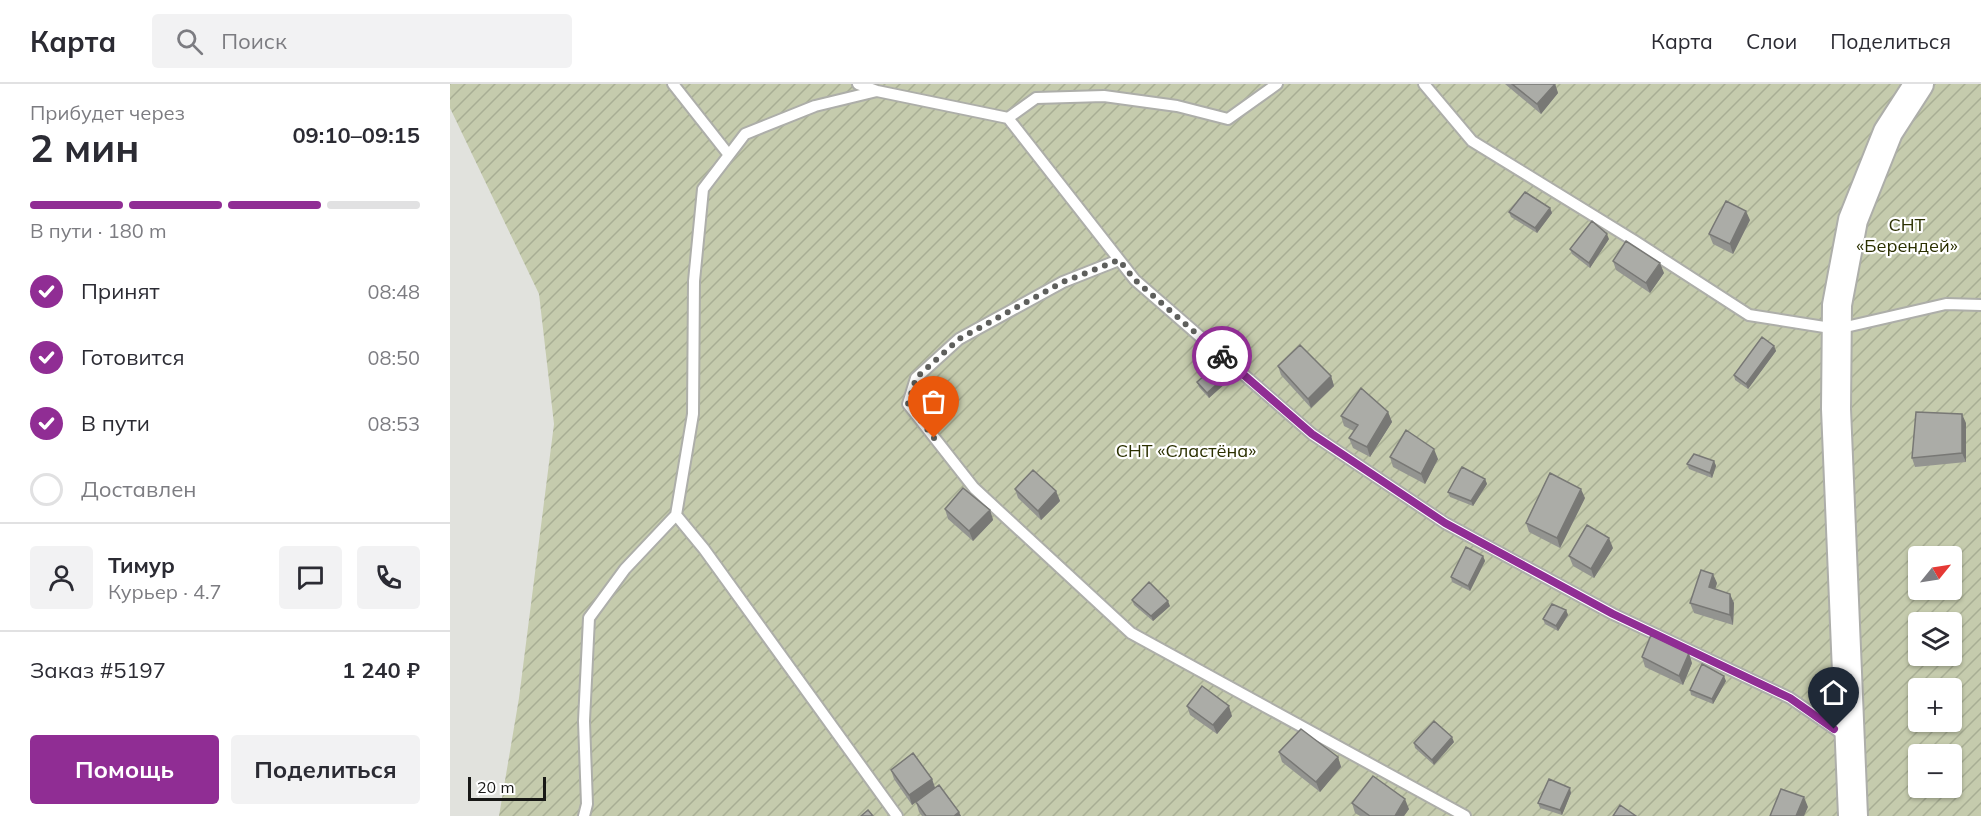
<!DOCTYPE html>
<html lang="ru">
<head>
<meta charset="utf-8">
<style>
	:root { --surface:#fff; --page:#f2f2f3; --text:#2b2b33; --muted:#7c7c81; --line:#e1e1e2; --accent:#902d94 }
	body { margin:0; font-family:Mulish,sans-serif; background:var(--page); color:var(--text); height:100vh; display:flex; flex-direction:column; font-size:22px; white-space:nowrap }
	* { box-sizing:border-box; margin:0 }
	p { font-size:20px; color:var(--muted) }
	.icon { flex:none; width:33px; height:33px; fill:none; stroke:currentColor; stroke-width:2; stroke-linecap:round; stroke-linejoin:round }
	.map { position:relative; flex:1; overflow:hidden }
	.sheet { display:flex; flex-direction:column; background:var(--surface); width:450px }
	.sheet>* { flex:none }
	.needle { width:39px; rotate:60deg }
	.buttons { position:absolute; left:1458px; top:462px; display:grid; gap:12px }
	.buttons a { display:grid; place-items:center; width:54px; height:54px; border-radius:6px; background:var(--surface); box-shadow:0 2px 4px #0004; font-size:30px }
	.scale { position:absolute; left:18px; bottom:15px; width:78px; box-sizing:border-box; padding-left:6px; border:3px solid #181816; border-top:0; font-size:16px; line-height:21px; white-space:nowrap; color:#181816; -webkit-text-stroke:4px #fff; paint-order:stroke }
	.pin { position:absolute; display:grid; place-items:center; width:51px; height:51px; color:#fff; margin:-62px -26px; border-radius:50% 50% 50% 0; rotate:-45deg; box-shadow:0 0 6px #0007 }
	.pin .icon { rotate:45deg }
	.courier { position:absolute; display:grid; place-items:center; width:60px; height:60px; margin:-30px; border:4px solid #902d94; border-radius:50%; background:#fff; color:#222; box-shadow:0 2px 8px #0007 }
	.headline em { font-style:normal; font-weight:700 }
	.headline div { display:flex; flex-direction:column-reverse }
	.headline { display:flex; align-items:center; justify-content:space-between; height:102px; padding:0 30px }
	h1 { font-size:39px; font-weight:700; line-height:45px }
	.bar { display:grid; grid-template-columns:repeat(4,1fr); gap:9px 6px; align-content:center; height:72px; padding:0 30px }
	.bar i { height:8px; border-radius:4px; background:var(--line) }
	.bar .on { background:var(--accent) }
	.bar p { grid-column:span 4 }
	.line { display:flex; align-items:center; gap:15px; padding:0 30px; border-top:2px solid var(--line) }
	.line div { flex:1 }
	.round { display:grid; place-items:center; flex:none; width:63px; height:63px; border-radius:6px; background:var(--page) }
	ol { padding:0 30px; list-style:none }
	li { display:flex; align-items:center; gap:18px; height:66px }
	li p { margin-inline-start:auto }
	li .icon { padding:6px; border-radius:50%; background:var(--accent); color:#fff; stroke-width:4 }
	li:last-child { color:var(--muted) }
	li i { width:33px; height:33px; border:3px solid var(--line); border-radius:50% }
	.button { display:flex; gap:12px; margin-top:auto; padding:12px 30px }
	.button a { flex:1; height:69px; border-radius:6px; background:var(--accent); color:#fff; font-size:24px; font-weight:700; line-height:69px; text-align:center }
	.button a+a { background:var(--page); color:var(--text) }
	header { display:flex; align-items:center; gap:36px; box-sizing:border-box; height:84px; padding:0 30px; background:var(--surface); border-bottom:2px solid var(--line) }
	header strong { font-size:28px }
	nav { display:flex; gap:33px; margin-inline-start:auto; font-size:21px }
	.search { width:420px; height:54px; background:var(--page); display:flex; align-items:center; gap:15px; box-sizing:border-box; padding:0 21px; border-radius:6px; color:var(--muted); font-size:22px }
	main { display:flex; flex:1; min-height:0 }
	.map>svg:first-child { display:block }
	.garden { fill:url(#garden-furrows); fill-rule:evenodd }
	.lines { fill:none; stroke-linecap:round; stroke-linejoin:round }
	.lane-casing { stroke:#adaea9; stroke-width:14 }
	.secondary-casing { stroke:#adaea9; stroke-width:32 }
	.lane { stroke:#fff; stroke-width:10 }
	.secondary { stroke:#fff; stroke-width:28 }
	.wall { fill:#939490 }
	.shaded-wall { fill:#787875 }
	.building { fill:#abaca7; stroke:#787875; stroke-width:1.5 }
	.done { stroke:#5e5f5c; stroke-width:6; stroke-dasharray:0 10.8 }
	.route { stroke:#902d94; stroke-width:8 }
	.labels { text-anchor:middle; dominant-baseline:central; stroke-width:4.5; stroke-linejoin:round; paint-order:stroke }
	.park-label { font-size:18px; fill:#2b3000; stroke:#fff }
</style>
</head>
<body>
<header>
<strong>Карта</strong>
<div class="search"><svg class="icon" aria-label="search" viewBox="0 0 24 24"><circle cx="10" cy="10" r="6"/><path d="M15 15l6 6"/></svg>Поиск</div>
<nav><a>Карта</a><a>Слои</a><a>Поделиться</a></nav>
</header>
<main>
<section class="sheet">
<div class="headline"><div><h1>2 мин</h1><p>Прибудет через</p></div><em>09:10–09:15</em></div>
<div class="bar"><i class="on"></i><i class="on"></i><i class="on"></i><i></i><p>В пути · 180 m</p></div>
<ol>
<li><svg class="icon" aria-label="check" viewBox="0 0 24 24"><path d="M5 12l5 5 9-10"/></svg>Принят<p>08:48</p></li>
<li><svg class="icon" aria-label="check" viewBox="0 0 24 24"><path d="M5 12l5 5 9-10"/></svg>Готовится<p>08:50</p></li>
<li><svg class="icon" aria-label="check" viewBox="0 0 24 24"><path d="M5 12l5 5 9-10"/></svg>В пути<p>08:53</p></li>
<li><i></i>Доставлен</li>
</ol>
<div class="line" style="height:108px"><a class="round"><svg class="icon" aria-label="person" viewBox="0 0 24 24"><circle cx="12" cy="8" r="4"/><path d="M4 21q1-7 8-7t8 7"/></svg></a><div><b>Тимур</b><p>Курьер · 4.7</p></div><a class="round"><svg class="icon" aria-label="chat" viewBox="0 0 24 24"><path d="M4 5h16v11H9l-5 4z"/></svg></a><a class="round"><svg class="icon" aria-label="phone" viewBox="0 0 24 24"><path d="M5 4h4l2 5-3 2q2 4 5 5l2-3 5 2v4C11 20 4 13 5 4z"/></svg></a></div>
<div class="line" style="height:78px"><div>Заказ #5197</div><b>1 240 ₽</b></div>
<div class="button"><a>Помощь</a><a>Поделиться</a></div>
</section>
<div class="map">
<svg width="1531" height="732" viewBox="0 0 1531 732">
	<defs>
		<pattern id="garden-furrows" width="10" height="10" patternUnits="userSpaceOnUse" patternTransform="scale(1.5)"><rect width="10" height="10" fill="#c5cbad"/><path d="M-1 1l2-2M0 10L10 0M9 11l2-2" fill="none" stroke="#a8ae94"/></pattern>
	</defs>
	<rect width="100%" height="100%" fill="#e1e2dd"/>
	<path class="garden" d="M0 0H1531V732H49L69 614 104 340 89 210 0 24ZM1468 472H1502V506H1468ZM1468 538H1502V572H1468ZM1468 604H1502V638H1468ZM1468 670H1502V704H1468Z"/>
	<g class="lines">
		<g class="lane-casing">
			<path id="lane" d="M223 0 279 71
				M408 0 427 7
				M974 0 1022 57 1183 156 1299 231 1387 245 1496 220 1531 221
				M558 34 586 14 654 12 727 22 778 35 827 0
				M669 176 613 198 509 255 466 294 458 320 524 404 681 549 1015 732
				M226 431 254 465 447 732
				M134 732 137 720 134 637 139 534 175 485 226 431 243 330 244 197 253 105 295 50 365 22 427 7 558 34 685 196 862 350 995 439 1163 530 1340 614 1395 652"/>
		</g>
		<g class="secondary-casing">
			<path id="secondary" d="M1403 732 1386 325 1387 221 1403 136 1438 48 1469 0"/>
		</g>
		<use href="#lane" class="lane"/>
		<use href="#secondary" class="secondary"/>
	</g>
	<path class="wall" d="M1055 0H1105L1108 9 1091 30Z
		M1100 124 1102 129 1087 149 1061 133 1059 128Z
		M1300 136 1283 170 1263 160 1259 150Z
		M1159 155 1140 184 1122 170 1120 165Z
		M1163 177 1214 189 1200 209 1166 186Z
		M1324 262 1326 267 1298 305 1285 296 1284 291Z
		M828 282 881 292 884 302 861 324 831 291Z
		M778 297 759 314 749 303 747 298Z
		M938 328 942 338 920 373 903 364 899 354 904 347 894 342 891 332Z
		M1516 339V378L1465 383 1462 374Z
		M940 373 988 375 975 400 943 383Z
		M1264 377 1266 382 1262 394 1239 385 1237 380Z
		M1035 395 1037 400 1023 422 1000 413 998 408Z
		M565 405 606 407 610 417 591 436 568 414Z
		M1135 414 1110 464 1079 448 1076 439Z
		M495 425 540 426 543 436 523 457 498 435Z
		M1163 464 1144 494 1123 482 1119 472Z
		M1033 472 1035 477 1020 507 1002 498 1001 493Z
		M1267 499 1265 505 1284 519 1283 541 1244 529 1240 519Z
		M682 516 720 522 703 537 684 521Z
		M1116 526 1118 531 1108 547 1095 540 1093 535Z
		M1192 573 1242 579 1233 601 1195 583Z
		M1276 597 1263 620 1241 611 1240 606Z
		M737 622 782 632 767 650 740 631Z
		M1004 658 984 681 965 664 964 659Z
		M829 668 888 673 891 683 870 708 832 678Z
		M441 686 482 695 485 704 511 732H472L469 728 466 718 462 721 444 695Z
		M1121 709 1112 731 1090 724 1088 719Z
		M902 719 959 725 954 732H910L905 729Z"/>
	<path class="shaded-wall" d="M1105 0 1108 9 1091 30 1087 20Z
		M1100 124 1102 129 1087 149 1085 144Z
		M1296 127 1300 136 1283 170 1280 160Z
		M1157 150 1159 155 1140 184 1139 179Z
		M1210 179 1214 189 1200 209 1196 199Z
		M1324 262 1326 267 1298 305 1296 300Z
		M776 292 778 297 759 314 757 309Z
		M881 292 884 302 861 324 858 315Z
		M938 328 942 338 920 373 917 363Z
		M1512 330 1516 339V378L1512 369Z
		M984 365 988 375 975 400 971 390Z
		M1264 377 1266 382 1262 394 1260 389Z
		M1035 395 1037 400 1023 422 1021 417Z
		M1131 405 1135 414 1110 464 1107 454Z
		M606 407 610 417 591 436 588 427Z
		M540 426 543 436 523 457 519 447Z
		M1159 454 1163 464 1144 494 1141 485Z
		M1033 472 1035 477 1020 507 1018 502Z
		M1263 490 1267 499 1263 512 1259 503Z
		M1280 510 1284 519 1283 541 1280 531Z
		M718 517 720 522 703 537 701 532Z
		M1116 526 1118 531 1108 547 1106 542Z
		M1239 569 1242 579 1233 601 1229 592Z
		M1274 592 1276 597 1263 620 1262 615Z
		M779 622 782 632 767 650 763 641Z
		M1002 653 1004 658 984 681 982 676Z
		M888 673 891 683 870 708 866 698Z
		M482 695 485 704 462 721 459 711Z
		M1120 704 1121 709 1112 731 1110 726Z
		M1354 713 1358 723 1354 732H1346Z
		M955 715 959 725 954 732H945Z
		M509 728 511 732H504Z"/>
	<path class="building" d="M1062 0H1105L1087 20Z
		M1075 108 1100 124 1085 144 1059 128Z
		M1276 117 1296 127 1280 160 1259 150Z
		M1142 137 1157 150 1139 179 1120 165Z
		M1176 157 1210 179 1196 199 1163 177Z
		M1312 253 1324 262 1296 300 1284 291Z
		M850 261 881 292 858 315 828 282Z
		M764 283 776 292 757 309 747 298Z
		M911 304 938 328 917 363 899 354 908 341 891 332Z
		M1466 328 1512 330V369L1462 374Z
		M956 346 984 365 971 390 940 373Z
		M1244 370 1264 377 1260 389 1237 380Z
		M1012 383 1035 395 1021 417 998 408Z
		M583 386 606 407 588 427 565 405Z
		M1100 389 1131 405 1107 454 1076 439Z
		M513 404 540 426 519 447 495 425Z
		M1137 441 1159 454 1141 485 1119 472Z
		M1016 463 1033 472 1018 502 1001 493Z
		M1251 486 1263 490 1259 503 1280 510V531L1240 519Z
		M699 498 718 517 701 532 682 516Z
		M1102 520 1116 526 1106 542 1093 535Z
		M1201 551 1239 569 1229 592 1192 573Z
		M1252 580 1274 592 1262 615 1240 606Z
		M752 602 779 622 763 641 737 622Z
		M984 637 1002 653 982 676 964 659Z
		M851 645 888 673 866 698 829 668Z
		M463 669 482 695 459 711 441 686Z
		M923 692 955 715 945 732H920L902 719Z
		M1099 695 1120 704 1110 726 1088 719Z
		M489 701 509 728 504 732H476L466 718Z
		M1331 705 1354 713 1346 732H1320Z
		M1170 721 1186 732H1163Z
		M418 726 423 732H411Z"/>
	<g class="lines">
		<path class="done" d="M484 354 458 320 466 294 509 255 613 198 669 176 685 196 772 272"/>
		<path class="route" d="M772 272 862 350 995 439 1163 530 1340 614 1384 645"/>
	</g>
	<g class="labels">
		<g class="park-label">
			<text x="1457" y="140">СНТ<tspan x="1457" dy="21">«Берендей»</tspan></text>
			<text x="736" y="366">СНТ «Сластёна»</text>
		</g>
	</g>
</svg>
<div class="buttons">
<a><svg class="needle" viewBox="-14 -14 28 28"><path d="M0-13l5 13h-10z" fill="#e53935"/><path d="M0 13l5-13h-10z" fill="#7c7c81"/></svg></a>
<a><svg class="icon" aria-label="layers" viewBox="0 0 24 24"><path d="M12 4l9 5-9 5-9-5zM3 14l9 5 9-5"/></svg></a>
<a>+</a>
<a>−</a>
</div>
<div class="scale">20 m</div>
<div class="pin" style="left:484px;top:354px;background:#ea580c"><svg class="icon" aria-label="bag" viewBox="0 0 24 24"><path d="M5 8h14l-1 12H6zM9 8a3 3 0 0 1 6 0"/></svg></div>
<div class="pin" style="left:1384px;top:645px;background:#1f2937"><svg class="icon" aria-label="home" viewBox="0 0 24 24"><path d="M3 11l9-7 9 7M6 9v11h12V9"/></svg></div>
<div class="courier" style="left:772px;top:272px"><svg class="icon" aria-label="bike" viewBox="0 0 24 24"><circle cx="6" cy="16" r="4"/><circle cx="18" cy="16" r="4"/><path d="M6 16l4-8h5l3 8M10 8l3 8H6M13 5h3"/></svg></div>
</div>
</main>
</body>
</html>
